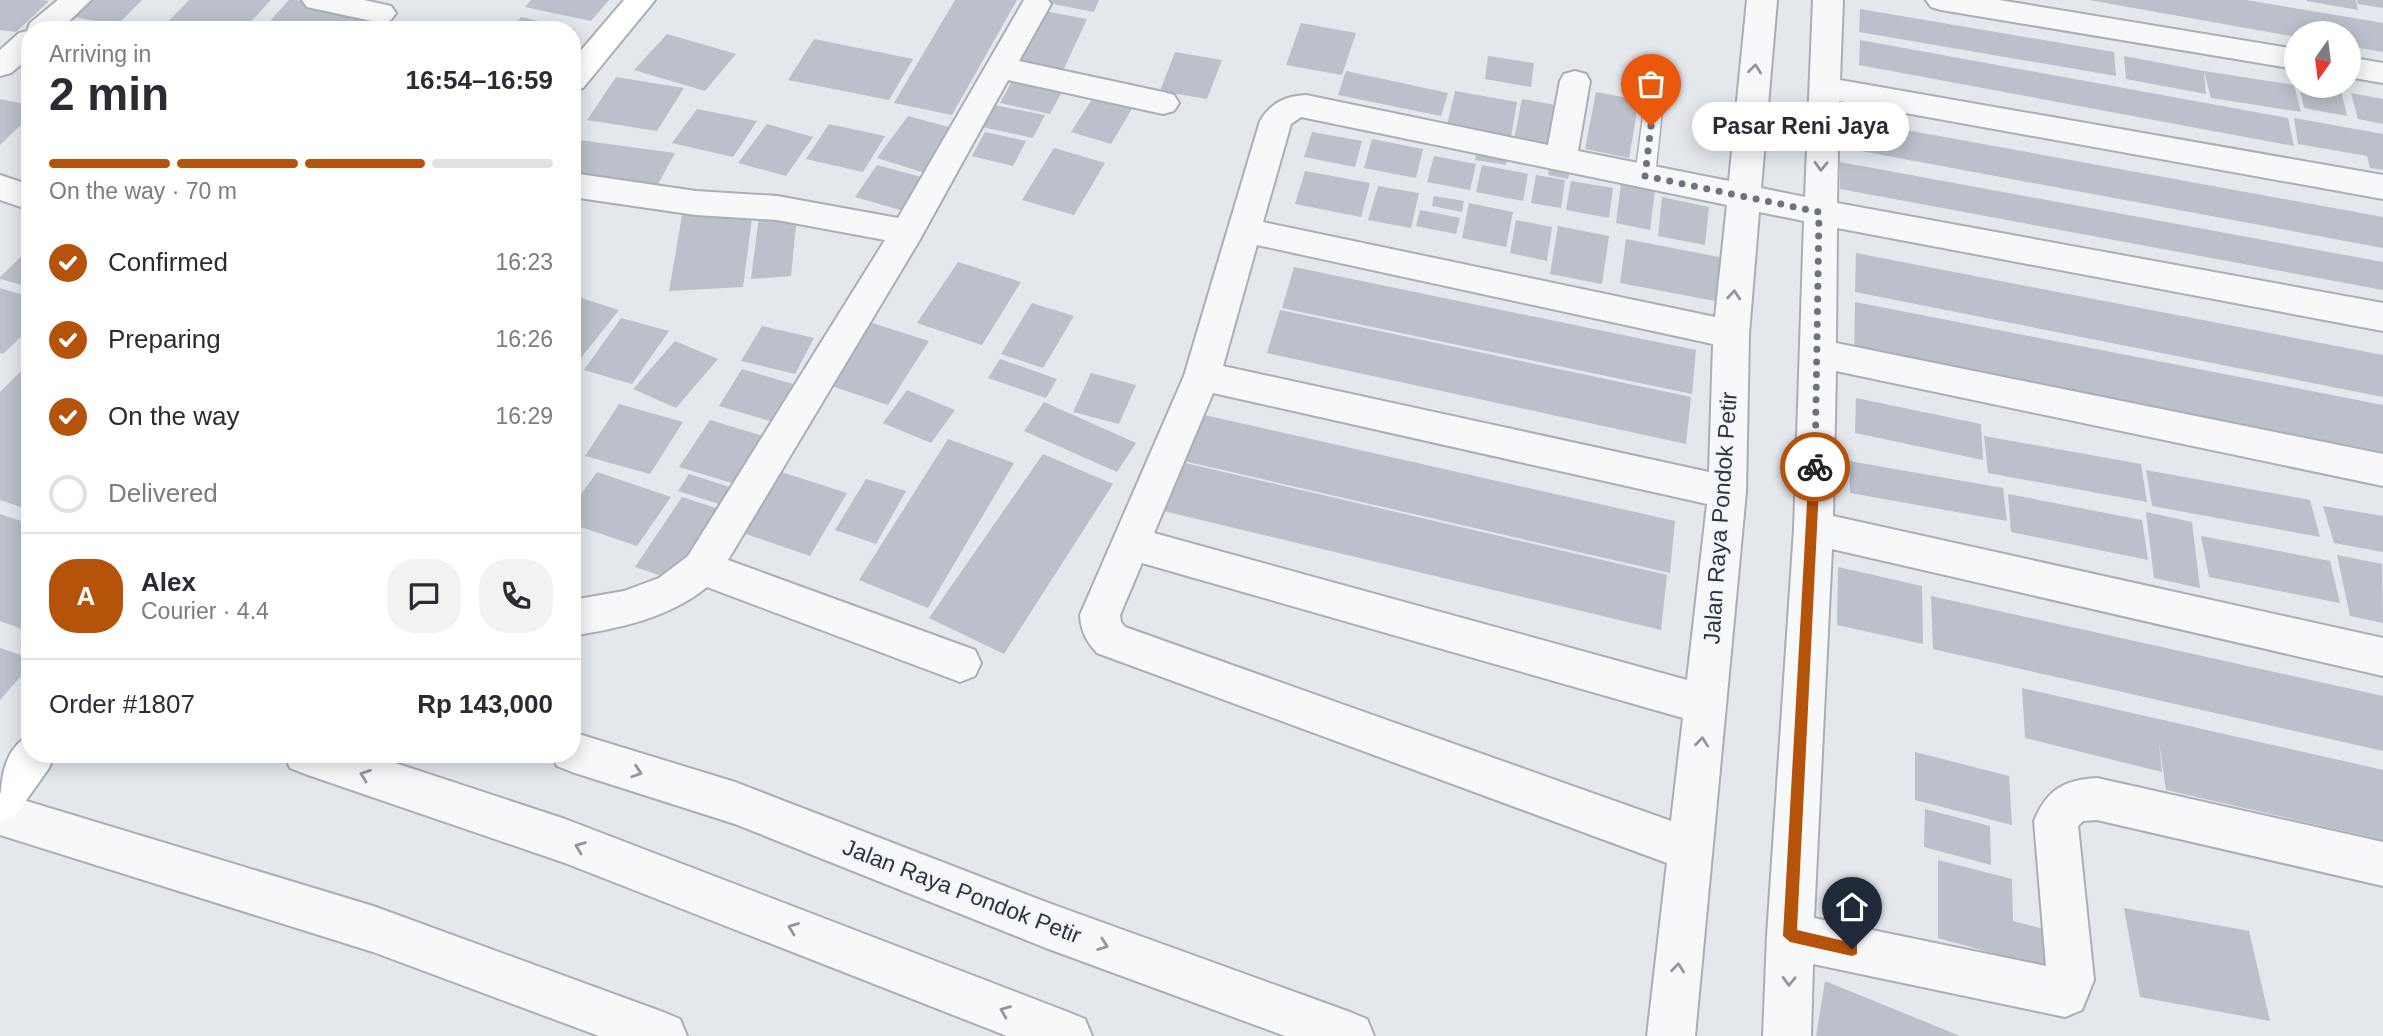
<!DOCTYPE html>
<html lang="en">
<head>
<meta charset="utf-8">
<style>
	:root { --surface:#fff; --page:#f2f2f3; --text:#2b2b33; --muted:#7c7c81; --line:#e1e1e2; --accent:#b45309 }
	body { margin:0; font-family:Helvetica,sans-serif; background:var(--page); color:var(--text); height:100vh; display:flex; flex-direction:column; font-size:26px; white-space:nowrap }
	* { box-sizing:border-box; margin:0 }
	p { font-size:23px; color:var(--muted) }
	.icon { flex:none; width:38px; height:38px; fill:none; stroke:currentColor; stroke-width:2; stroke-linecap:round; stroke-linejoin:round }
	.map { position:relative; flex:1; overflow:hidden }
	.sheet { position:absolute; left:21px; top:21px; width:560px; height:742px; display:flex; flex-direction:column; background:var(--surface); border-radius:28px; box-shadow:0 4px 18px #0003 }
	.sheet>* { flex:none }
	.needle { width:46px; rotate:194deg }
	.controls { position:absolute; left:2284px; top:21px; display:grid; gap:14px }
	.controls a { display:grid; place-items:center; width:77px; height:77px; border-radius:50%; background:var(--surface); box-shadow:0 4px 18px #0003; font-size:35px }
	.pin { position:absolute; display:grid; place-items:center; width:60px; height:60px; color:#fff; margin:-72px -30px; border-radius:50% 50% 50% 0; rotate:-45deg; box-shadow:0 0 7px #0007 }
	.pin .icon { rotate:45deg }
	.courier { position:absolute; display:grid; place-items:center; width:70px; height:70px; margin:-35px; border:5px solid #b45309; border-radius:50%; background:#fff; color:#222; box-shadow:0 2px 9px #0007 }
	.bubble { position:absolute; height:49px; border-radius:24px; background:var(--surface); box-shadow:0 4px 18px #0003; font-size:23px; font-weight:700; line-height:49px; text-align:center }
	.headline em { font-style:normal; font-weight:700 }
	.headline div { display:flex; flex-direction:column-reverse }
	.headline { display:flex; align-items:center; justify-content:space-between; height:119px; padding:0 28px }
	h1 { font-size:46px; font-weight:700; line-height:52px }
	.bar { display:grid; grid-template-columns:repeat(4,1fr); gap:10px 7px; align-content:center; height:84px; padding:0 28px }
	.bar i { height:9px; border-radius:5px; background:var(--line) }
	.bar .selected { background:var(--accent) }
	.bar p { grid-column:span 4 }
	.line { display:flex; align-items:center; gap:18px; padding:0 28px; border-top:2px solid var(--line) }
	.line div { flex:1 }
	.round { display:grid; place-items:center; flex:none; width:74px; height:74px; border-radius:28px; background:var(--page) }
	ol { padding:0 28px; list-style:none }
	li { display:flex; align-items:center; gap:21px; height:77px }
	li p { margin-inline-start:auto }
	li .icon { padding:7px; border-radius:50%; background:var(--accent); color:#fff; stroke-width:4 }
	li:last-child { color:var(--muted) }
	li i { width:38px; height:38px; border:4px solid var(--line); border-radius:50% }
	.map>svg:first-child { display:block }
	.building { fill:#bbc0ca }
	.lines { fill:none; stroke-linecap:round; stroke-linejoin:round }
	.service-casing { stroke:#a9aeb7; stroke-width:3 }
	.minor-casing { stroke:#a9aeb7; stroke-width:4 }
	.secondary-casing { stroke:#a9aeb7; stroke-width:4 }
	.service { fill:#f7f8fa; fill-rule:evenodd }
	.minor { fill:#f7f8fa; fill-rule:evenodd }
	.secondary { fill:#fff; fill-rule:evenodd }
	.oneway { stroke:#9196a0 }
	.route { fill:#b45309 }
	.done { stroke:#6c737f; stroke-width:7; stroke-dasharray:0 12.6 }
	.labels { text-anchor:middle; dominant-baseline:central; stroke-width:5; stroke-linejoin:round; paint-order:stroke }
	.street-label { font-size:23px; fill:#2b3445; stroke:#f4f6f9 }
</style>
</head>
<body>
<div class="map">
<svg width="2383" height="1036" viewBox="0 0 2383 1036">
	<rect width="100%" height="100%" fill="#e4e7ec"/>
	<path class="building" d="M0 0H41L49 1 16 32 0 30Z
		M85 0H142L117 25 69 16Z
		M189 0H271L243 30H160Z
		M289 0H296L371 12 356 30H262Z
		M531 0H609L591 21 525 7Z
		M955 0H1017L952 115 894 103Z
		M1050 0H1099L1094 12 1048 3Z
		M2089 0H2246L2383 23V52L2348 46V33H2296V37Z
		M2307 0H2356L2358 10 2307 1Z
		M2357 0H2383V8L2358 4Z
		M1860 9 2114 52 2116 76 1859 32Z
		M1039 10 1087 19 1062 73 1013 64Z
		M521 17 575 29V30H510Z
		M1301 23 1356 33 1342 75 1286 65Z
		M667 34 736 54 705 91 634 70Z
		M814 39 913 59 889 100 788 80Z
		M1860 40 2288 118 2294 146 1859 65Z
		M1175 52 1222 60 1207 99 1160 91Z
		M1488 56 1534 63 1531 87 1485 79Z
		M2124 56 2204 71 2206 94 2126 79Z
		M1346 71 1448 93 1441 116 1338 95Z
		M2204 71 2294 85 2301 112 2211 98Z
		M616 77 684 88 657 131 587 120Z
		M1014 77 1064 88 1050 114 1000 103Z
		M2299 86H2340L2347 116 2304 108Z
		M1455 91 1517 102 1511 137 1447 125Z
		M1596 92 1639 100 1629 158 1585 149Z
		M2351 93 2383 99V124L2358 119Z
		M1094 96 1133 107 1111 144 1071 132Z
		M0 99 30 105V116L0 145Z
		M1522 99 1561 106 1555 146 1514 139Z
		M994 105 1045 115 1033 138 982 127Z
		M697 109 757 121 733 157 672 143Z
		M908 116 956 129 925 173 877 158Z
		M2294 118 2383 134V170L2370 168 2367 156 2298 144Z
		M1862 122 2383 217V248L1861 151Z
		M767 124 813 137 786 176 738 163Z
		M829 124 885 136 863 172 806 159Z
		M985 132 1026 141 1013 166 972 156Z
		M1312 132 1362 141 1355 167 1304 157Z
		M1372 139 1423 149 1416 178 1364 168Z
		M579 140 675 153 658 184 572 172V151Z
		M1478 145 1508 151 1506 165 1475 160Z
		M1054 148 1105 163 1074 215 1022 200Z
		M1434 156 1476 164 1470 190 1427 182Z
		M1550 162 1571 166 1568 179 1548 175Z
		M1840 162 2383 262V290L1840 189Z
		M877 165 936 181 914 214 855 197Z
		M1482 165 1528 174 1523 201 1476 192Z
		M1305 171 1370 183 1361 217 1295 204Z
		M1536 175 1565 180 1561 208 1531 203Z
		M1571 181 1613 188 1609 218 1566 210Z
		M1621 184 1655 191 1650 230 1616 223Z
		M1378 186 1419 193 1411 228 1368 220Z
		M1434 196 1464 201 1462 212 1432 206Z
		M1662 197 1709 207 1705 245 1658 236Z
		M1469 203 1513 212 1506 247 1462 238Z
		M1420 210 1460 218 1456 234 1416 226Z
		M753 211 743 287 669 291 682 215Z
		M797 215 791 276 751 279 759 217Z
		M1516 220 1552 227 1547 261 1510 253Z
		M1558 226 1609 236 1602 284 1550 274Z
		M1626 239 1724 258 1720 302 1620 283Z
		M30 248V287L0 279V277Z
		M1856 253 2383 355V397L1855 292Z
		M958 262 1021 282 982 345 917 323Z
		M1294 267 1696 350 1692 394 1282 308Z
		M0 288 30 297V328L3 354 0 353Z
		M572 295 619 310 577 363 572 362Z
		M1855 302 2383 405V461L1854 355Z
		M1032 303 1074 316 1043 368 1001 354Z
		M1280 310 1691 397 1686 444 1267 353Z
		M621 318 669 331 632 384 584 370Z
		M866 321 929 341 888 405 823 383Z
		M762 326 814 338 795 374 741 361Z
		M675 341 718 359 676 408 633 389Z
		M1000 359 1057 379 1046 398 988 378Z
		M30 362V510L0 500V392Z
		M742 369 793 384 770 421 719 406Z
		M1091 373 1136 385 1119 424 1073 412Z
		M907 390 955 410 931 443 883 423Z
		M1856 398 1981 424 1983 460 1855 433Z
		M1044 402 1136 443 1117 472 1024 431Z
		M619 404 683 422 650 474 585 456Z
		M1191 412 1675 521 1670 573 1175 459Z
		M710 420 763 436 732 483 679 467Z
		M1984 436 2141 464 2147 502 1988 473Z
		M948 439 1014 463 928 608 859 580Z
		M1043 454 1113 484 1004 654 929 618Z
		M1172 460 1667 575 1661 630 1155 509Z
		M1849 461 2003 488 2007 521 1850 493Z
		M775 470 847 493 810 556 737 531Z
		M2146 470 2310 500 2320 537 2152 506Z
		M597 472 671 497 637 546 572 524V507Z
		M689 474 736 489 725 506 678 491Z
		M866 479 906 491 876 544 835 530Z
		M2008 494 2142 520 2148 560 2011 532Z
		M682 497 722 510 676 581 635 567Z
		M2323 506 2383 516V552L2334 543Z
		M2146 512 2192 522 2200 588 2154 578Z
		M0 514 30 524V632L0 621Z
		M2201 536 2330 561 2340 603 2209 577Z
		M2337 555 2382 564 2383 623 2350 616Z
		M1838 567 1922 586 1923 644 1837 625Z
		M1931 596 2383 696V751L1933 649Z
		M0 648 30 658V666L0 700Z
		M2022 688 2383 770V840L2166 790 2159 742 2162 772 2025 738Z
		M1915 752 2009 776 2012 825 1915 800Z
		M1925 809 1990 826 1991 865 1924 847Z
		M1938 860 2012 879 2013 921 2055 932 2057 971 1938 938Z
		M2124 908 2249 931 2270 1021 2140 997Z
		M1825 981 1960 1036H1816Z"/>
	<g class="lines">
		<g class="service-casing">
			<path id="service" d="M1654 95 1660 97 1663 101 1655 176 1652 181H1638L1635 176 1645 101 1648 97Z"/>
		</g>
		<g class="minor-casing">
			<path id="minor" d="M58 0H91L60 30H30V57L11 73 0 76V50L19 33 27 31 30 23Z
				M302 0H364L391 6 396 13 391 20 381 23 307 7Z
				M1024 0H1048L1051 4 1019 61 1163 92 1174 95 1179 103 1174 111 1163 114 1008 80 919 241 728 560 975 650 981 663 975 676 960 682 707 587C669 618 620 628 572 636V600L624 591 659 578 688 556 885 240 777 220 696 215 572 197V173L696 191 777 196 898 218Z
				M1747 0H1777L1761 188 1805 197 1813 0H1843L1840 80 2383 175V199L1839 101 1837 203 2383 303V331L1837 228 1836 343 2383 454V486L1836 371 1833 516 2383 638V676L1832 549 1814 918 2046 966 2034 821C2047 790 2063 780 2097 778L2383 842V886L2097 820 2083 821 2078 826 2094 980 2082 1010 2065 1017 1813 964 1811 1036H1763L1767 936 1794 529 1804 221 1759 212 1749 334 1746 492 1695 1036H1647L1667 863 1097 653C1086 641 1081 631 1080 615L1184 376 1260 121C1271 103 1285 96 1306 95L1548 145 1560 81 1564 74 1575 71 1586 74 1590 81 1578 151 1729 181ZM1301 117 1727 205 1715 317 1263 222 1291 124ZM1257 245 1713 344 1709 472 1223 366ZM1213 393 1707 504 1687 680 1154 533ZM1142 563 1683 718 1671 821 1125 627 1121 622 1120 615Z
				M1926 0H1999L2296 49V69L1941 10 1931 7Z
				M2348 57 2383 63V83L2348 77Z
				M0 175 30 185V210L0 200Z
				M572 732 735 782 1046 902 1350 1012 1367 1019 1374 1036H1285L1046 948 735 824 572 772 557 766 552 754H572Z
				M284 754H368L565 819 1068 1012 1085 1019 1092 1036H1007L565 863 305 774 290 768Z
				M0 793 373 906 663 1012 680 1019 687 1036H599L373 952 0 835Z"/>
		</g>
		<g class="secondary-casing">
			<path id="secondary" d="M624 0H655L583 88 572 91V61Z
				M30 735V754H55L49 768 15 816 0 822C0 789 0 750 30 735Z"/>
		</g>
		<use href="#service" class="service"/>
		<use href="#minor" class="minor"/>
		<use href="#secondary" class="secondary"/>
	</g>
	<defs><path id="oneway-chevron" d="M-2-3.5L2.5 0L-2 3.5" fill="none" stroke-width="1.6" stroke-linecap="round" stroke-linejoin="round" transform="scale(1.75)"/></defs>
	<g class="oneway">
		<use href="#oneway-chevron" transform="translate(1755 69) rotate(-84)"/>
		<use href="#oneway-chevron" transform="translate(1821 166) rotate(92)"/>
		<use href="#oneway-chevron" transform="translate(1734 295) rotate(-85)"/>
		<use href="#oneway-chevron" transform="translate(1702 742) rotate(-84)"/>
		<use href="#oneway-chevron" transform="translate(637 772) rotate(18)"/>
		<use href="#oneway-chevron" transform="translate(365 775) rotate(-160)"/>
		<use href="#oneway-chevron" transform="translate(580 847) rotate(-159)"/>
		<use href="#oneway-chevron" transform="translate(793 928) rotate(-159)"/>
		<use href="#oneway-chevron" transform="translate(1103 945) rotate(20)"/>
		<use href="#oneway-chevron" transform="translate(1678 968) rotate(-84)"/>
		<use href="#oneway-chevron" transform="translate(1789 981) rotate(92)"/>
		<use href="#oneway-chevron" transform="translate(1005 1011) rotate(-158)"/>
	</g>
	<path class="route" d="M1815 463 1820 467 1797 930 1857 944V954L1852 956 1790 942 1783 936 1809 467Z"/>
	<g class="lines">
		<path class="done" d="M1651 126 1645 176 1819 212 1815 467"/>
	</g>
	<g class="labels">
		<g class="street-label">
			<text transform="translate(1720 518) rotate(-86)">Jalan Raya Pondok Petir</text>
			<text transform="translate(962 891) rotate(21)">Jalan Raya Pondok Petir</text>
		</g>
	</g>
</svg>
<div class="controls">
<a><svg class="needle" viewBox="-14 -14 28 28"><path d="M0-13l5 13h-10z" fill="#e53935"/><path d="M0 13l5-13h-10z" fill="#7c7c81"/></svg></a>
</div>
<div class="pin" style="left:1651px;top:126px;background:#ea580c"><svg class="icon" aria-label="bag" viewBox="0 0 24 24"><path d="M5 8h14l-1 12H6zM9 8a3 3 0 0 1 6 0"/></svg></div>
<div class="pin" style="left:1852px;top:949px;background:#1f2937"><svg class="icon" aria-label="home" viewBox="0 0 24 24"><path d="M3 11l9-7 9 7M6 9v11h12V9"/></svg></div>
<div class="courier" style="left:1815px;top:467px"><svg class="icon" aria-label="bike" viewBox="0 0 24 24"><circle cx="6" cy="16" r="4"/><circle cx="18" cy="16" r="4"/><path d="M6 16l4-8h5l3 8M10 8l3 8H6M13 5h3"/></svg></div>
<div class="bubble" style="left:1692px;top:102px;width:217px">Pasar Reni Jaya</div>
<section class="sheet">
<div class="headline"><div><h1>2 min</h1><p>Arriving in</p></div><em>16:54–16:59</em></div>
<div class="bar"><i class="selected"></i><i class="selected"></i><i class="selected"></i><i></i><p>On the way · 70 m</p></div>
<ol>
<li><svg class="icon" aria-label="check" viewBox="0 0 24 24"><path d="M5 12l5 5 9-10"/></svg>Confirmed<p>16:23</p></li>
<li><svg class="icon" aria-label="check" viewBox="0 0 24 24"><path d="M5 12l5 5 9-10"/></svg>Preparing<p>16:26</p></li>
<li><svg class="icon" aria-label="check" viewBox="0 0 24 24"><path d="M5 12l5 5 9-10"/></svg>On the way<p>16:29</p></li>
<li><i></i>Delivered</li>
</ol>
<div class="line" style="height:126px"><b class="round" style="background:var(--accent);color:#fff">A</b><div><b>Alex</b><p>Courier · 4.4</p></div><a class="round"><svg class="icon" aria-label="chat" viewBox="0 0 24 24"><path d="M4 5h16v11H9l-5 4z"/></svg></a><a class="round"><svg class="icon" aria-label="phone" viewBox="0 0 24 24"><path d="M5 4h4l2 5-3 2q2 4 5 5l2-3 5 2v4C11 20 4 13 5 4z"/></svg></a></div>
<div class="line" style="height:91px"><div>Order #1807</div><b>Rp 143,000</b></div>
</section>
</div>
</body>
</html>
